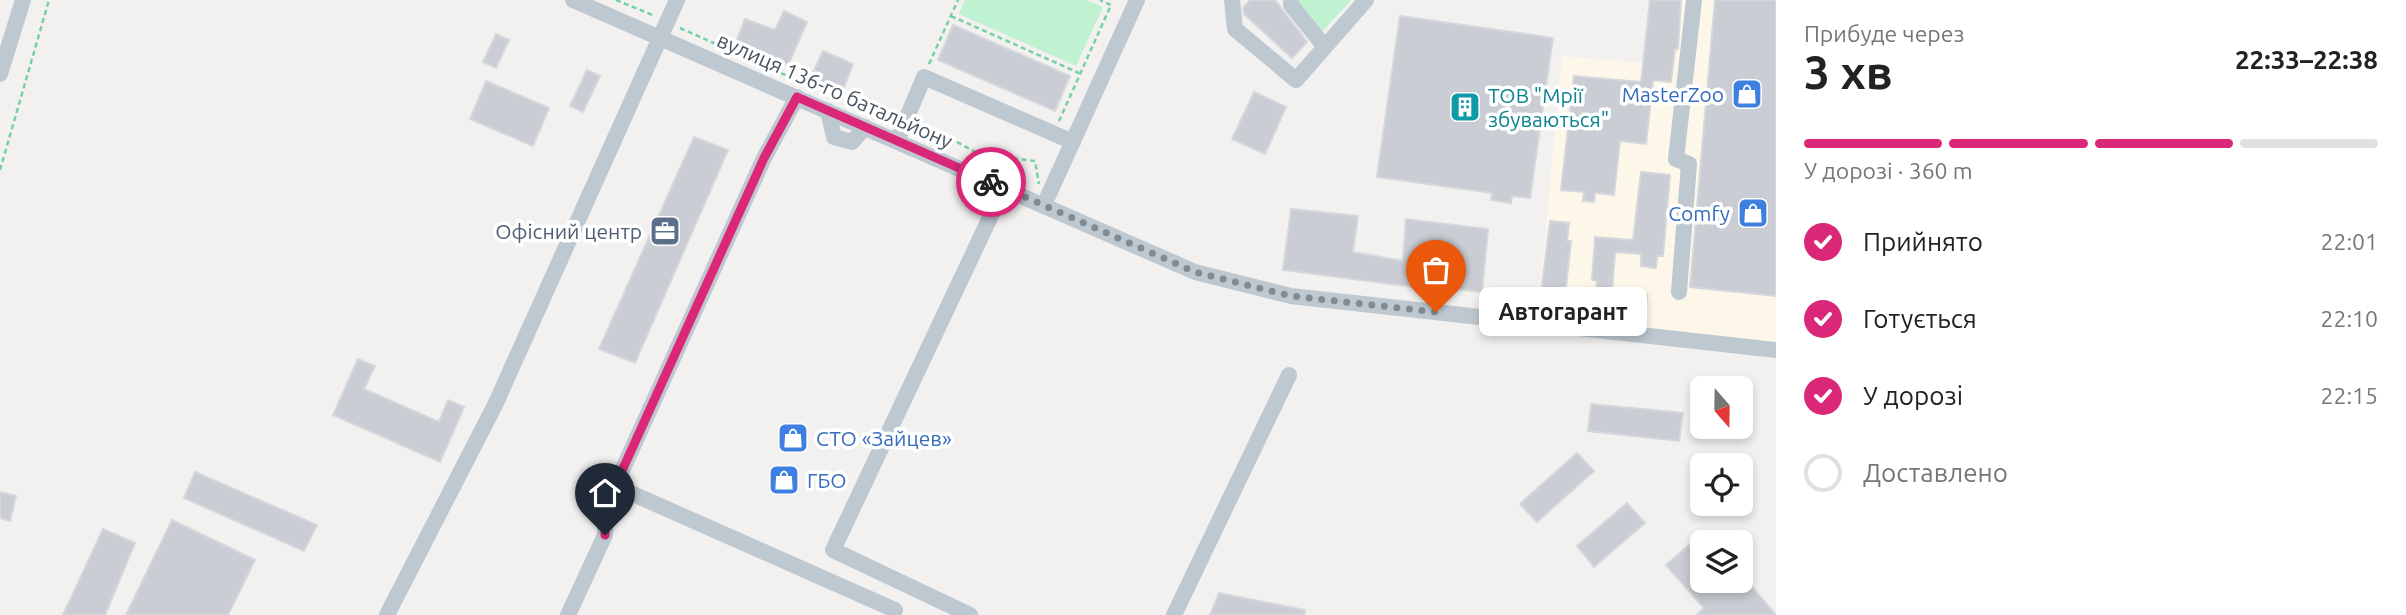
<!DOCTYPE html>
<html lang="uk">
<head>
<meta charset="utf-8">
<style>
	:root { --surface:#fff; --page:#f6f6f6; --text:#222; --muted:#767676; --line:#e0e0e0; --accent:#db2777 }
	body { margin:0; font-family:Ubuntu,sans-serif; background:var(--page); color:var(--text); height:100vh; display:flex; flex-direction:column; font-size:26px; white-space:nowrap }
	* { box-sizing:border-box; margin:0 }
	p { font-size:23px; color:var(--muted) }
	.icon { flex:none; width:38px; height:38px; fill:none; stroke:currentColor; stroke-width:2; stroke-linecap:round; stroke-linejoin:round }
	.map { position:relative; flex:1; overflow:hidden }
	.drawer { display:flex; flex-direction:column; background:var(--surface); width:630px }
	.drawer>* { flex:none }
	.needle { width:46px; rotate:160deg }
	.fabs { position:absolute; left:1690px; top:376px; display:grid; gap:14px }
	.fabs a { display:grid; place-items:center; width:63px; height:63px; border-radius:10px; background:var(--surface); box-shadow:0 4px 10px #0003; font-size:35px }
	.pin { position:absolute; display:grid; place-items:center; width:60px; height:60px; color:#fff; margin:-72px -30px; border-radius:50% 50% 50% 0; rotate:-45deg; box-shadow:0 0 7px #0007 }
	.pin .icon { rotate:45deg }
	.courier { position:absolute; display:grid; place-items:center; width:70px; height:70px; margin:-35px; border:5px solid #db2777; border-radius:50%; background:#fff; color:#222; box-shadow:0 2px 9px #0007 }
	.bubble { position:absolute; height:49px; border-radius:10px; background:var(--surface); box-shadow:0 4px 10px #0003; font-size:23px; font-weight:700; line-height:49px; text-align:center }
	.overview em { font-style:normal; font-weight:700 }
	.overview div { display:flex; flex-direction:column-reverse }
	.overview { display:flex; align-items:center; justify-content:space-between; height:119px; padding:0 28px }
	h1 { font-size:46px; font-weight:700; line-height:52px }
	.bar { display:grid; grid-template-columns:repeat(4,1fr); gap:10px 7px; align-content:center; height:84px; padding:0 28px }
	.bar i { height:9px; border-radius:5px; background:var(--line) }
	.bar .current { background:var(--accent) }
	.bar p { grid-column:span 4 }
	ol { padding:0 28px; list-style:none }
	li { display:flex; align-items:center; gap:21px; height:77px }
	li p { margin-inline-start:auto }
	li .icon { padding:7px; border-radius:50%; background:var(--accent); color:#fff; stroke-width:4 }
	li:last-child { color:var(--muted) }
	li i { width:38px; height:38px; border:4px solid var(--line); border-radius:50% }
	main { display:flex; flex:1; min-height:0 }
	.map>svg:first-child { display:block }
	.commercial { fill:#fdf7ea }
	.green { fill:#bef2d1 }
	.building { fill:#cacdd3; stroke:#d4d7dc; stroke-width:2 }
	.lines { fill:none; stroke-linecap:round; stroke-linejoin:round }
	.path { stroke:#74d2a2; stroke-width:2.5; stroke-dasharray:5 3.5; stroke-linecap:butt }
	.minor { stroke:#bec8d0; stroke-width:16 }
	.done { stroke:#838b92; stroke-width:7; stroke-dasharray:0 12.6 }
	.route { stroke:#db2777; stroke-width:9 }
	.labels { text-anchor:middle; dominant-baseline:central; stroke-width:7; stroke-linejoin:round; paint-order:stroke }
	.street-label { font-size:21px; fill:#47545f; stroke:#fff }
	.shop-label { font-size:21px; fill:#366cbe; stroke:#fff; text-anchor:end }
	.culture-label { font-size:21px; fill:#0d838f; stroke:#fff; text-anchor:start }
	.service-label { font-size:21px; fill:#4e5e75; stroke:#fff; text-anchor:end }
</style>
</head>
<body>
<main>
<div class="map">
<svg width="1776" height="615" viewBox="0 0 1776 615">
	<rect width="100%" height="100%" fill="#f3f0f0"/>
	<path class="commercial" d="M1650 0H1776V350L1537 323 1562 56 1643 63Z"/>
	<path class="green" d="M965 0H1086L1103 7 1076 66 959 14Z
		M1299 0H1351L1323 31 1298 4Z"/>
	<path class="building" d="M1250 0H1275L1307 42 1292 58 1244 14 1243 8Z
		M1650 0H1681L1678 49H1675L1671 82 1653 80 1646 144 1620 141 1614 195 1595 193 1594 202 1583 201 1584 192 1561 190 1574 76 1641 82Z
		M1715 0H1776V296L1690 287Z
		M784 11 807 22 788 65 735 45 745 19 775 30Z
		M1400 16 1553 38 1530 198 1512 196 1511 203 1491 200 1492 193 1377 177Z
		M953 25 1070 76 1055 111 938 60Z
		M496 34 509 40 496 68 483 62Z
		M823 51 853 64 842 92 811 77Z
		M587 70 600 76 583 112 570 106Z
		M486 81 549 108 533 146 470 119Z
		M1254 92 1286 107 1265 154 1232 139Z
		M694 137 728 150 635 363 599 349Z
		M1641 172 1670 175 1663 256H1657L1656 268 1641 266V254L1615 252 1612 292 1647 295 1645 314 1594 307 1597 281 1592 280 1595 237 1633 240Z
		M1291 209 1358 216 1353 252 1403 261 1406 219 1488 229 1482 292 1429 286 1428 289 1283 270Z
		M1550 221 1569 223 1567 241H1571L1565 296 1541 294Z
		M358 359 375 366 364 389 439 422 448 400 464 407 440 462 333 415Z
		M1591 404 1683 413 1679 441 1588 431Z
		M1577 453 1594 471 1537 522 1520 504Z
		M195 472 317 525 304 551 184 498Z
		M0 492 16 496 10 521 0 518Z
		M1627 503 1645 523 1594 567 1577 546Z
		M172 520 255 560 228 615H126Z
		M103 529 135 543 105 615H63Z
		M1703 533V581H1747L1776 615H1696L1704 608 1666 565Z
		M1219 593 1305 610 1304 615H1210Z"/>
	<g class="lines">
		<path class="path" d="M616 0 655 16
			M951 16 1079 73
			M680 28 805 84
			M929 64 958 0
			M861 109 891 121
			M1059 121 1111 5 1100 0
			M918 126 935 130 979 154 1035 161 1039 184
			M0 170 49 0"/>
		<path class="minor" d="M573 0 1195 272 1291 296 1776 350
			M1232 0 1235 29 1296 80 1366 0
			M1291 0V5L1325 47
			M0 74 23 0
			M828 111 834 137 852 142 865 127
			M897 141 924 77 1073 142
			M1044 205 1137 0
			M1679 292 1689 164 1676 159 1694 0
			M615 486 895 610 893 615
			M387 615 495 405 677 0
			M568 615 605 535 606 506 764 158 797 97
			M970 615 833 550 1004 188
			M1174 615 1289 375"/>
	</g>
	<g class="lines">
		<path class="done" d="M991 182 1195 272 1291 296 1436 312"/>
		<path class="route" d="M605 535 606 506 764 158 797 97 991 182"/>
	</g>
	<defs>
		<g id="shop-square" transform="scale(1.575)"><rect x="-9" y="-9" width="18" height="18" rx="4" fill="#3f7fe0" stroke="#fff"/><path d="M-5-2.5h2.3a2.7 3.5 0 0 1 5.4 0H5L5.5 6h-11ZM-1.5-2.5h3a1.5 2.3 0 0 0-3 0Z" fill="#fff"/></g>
		<g id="building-square" transform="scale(1.575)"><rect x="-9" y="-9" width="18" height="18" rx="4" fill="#0f9aa8" stroke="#fff"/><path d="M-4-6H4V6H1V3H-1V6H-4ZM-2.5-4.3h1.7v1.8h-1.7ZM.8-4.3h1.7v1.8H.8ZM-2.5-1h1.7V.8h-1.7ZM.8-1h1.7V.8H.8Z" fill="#fff"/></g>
		<g id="office-square" transform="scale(1.575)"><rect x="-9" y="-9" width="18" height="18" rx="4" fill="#5c6f8a" stroke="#fff"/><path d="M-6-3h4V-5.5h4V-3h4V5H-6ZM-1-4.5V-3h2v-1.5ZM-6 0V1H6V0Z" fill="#fff"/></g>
	</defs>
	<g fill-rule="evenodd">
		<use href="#shop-square" x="1747" y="94"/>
		<use href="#building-square" x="1465" y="107"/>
		<use href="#shop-square" x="1753" y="213"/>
		<use href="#office-square" x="665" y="231"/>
		<use href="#shop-square" x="793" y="438"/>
		<use href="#shop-square" x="784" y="480"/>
	</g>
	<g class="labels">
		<g class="street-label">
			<text transform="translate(835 90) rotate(24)">вулиця 136-го батальйону</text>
		</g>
		<g class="shop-label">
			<text x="1724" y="94">MasterZoo</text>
			<text x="1730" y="213">Comfy</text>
			<text x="816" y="438" text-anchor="start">СТО «Зайцев»</text>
			<text x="807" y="480" text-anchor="start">ГБО</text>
		</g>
		<g class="culture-label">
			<text x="1488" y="95">ТОВ "Мрії<tspan x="1488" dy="24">збуваються"</tspan></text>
		</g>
		<g class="service-label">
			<text x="642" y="231">Офісний центр</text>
		</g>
	</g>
</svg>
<div class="fabs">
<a><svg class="needle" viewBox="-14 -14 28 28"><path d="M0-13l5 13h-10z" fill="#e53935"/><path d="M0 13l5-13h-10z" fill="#767676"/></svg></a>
<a><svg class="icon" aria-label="locate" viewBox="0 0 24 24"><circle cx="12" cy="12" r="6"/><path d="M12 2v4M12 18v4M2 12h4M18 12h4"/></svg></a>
<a><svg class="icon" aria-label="layers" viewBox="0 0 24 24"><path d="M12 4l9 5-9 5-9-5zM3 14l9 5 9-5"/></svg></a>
</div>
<div class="pin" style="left:1436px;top:312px;background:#ea580c"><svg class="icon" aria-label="bag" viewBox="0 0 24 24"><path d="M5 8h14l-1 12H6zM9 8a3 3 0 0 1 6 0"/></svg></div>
<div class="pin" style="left:605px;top:535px;background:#1f2937"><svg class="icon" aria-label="home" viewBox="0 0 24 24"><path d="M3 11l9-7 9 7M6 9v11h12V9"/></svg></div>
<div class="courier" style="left:991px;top:182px"><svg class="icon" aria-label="bike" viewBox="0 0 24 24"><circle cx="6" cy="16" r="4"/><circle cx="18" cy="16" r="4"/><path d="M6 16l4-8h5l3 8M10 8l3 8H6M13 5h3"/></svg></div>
<div class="bubble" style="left:1479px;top:287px;width:168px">Автогарант</div>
</div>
<section class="drawer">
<div class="overview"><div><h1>3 хв</h1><p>Прибуде через</p></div><em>22:33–22:38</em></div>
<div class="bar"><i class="current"></i><i class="current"></i><i class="current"></i><i></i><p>У дорозі · 360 m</p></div>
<ol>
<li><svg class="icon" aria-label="check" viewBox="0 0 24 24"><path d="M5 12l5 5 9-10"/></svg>Прийнято<p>22:01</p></li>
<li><svg class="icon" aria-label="check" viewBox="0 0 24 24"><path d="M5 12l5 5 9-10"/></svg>Готується<p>22:10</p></li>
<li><svg class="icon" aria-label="check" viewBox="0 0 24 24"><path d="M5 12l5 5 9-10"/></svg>У дорозі<p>22:15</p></li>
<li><i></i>Доставлено</li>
</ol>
</section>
</main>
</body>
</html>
